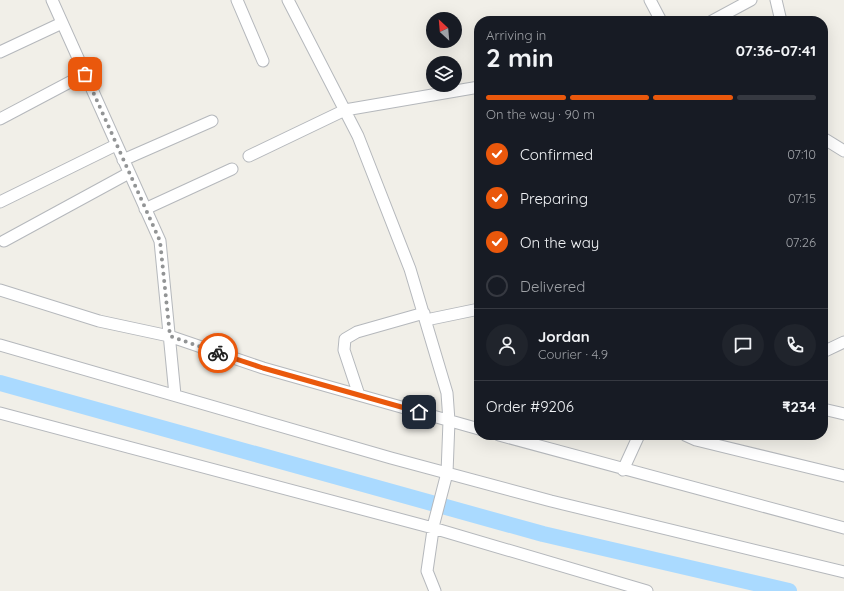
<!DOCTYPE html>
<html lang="en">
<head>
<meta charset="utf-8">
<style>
	:root { --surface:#171b24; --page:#20242c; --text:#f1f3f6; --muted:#9ea1a6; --line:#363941; --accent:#ea580c }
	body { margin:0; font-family:Quicksand,sans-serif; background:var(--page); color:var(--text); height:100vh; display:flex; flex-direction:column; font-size:15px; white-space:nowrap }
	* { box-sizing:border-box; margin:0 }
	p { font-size:13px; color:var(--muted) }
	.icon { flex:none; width:22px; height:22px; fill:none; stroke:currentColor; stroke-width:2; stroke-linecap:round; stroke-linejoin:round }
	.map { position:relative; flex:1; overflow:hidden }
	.sheet { position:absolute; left:474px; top:16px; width:354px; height:424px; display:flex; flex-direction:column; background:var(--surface); border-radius:16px; box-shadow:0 4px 16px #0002 }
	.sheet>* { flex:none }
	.needle { width:26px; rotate:334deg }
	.buttons { position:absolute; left:426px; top:12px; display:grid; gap:8px }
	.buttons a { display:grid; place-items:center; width:36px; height:36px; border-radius:50%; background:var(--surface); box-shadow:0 4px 16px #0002; font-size:20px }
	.pin { position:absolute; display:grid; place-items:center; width:34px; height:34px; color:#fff; margin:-17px; border-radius:8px; box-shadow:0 2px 6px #0006 }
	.courier { position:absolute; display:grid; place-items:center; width:40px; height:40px; margin:-20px; border:3px solid #ea580c; border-radius:50%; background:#fff; color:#222; box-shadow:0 1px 5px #0007 }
	.overview em { font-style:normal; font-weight:800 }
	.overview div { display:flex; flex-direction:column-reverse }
	.overview { display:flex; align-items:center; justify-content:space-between; height:68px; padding:0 12px }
	h1 { font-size:26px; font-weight:800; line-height:30px }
	.bar { display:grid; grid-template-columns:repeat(4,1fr); gap:6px 4px; align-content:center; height:48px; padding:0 12px }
	.bar i { height:5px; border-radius:3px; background:var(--line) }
	.bar .active { background:var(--accent) }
	.bar p { grid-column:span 4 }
	.line { display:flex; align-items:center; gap:10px; padding:0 12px; border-top:1px solid var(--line) }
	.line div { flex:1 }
	.round { display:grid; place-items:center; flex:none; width:42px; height:42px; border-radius:21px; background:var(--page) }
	ol { padding:0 12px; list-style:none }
	li { display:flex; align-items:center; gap:12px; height:44px }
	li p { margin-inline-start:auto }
	li .icon { padding:4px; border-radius:50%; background:var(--accent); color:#fff; stroke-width:4 }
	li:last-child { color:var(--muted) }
	li i { width:22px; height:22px; border:2px solid var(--line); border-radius:50% }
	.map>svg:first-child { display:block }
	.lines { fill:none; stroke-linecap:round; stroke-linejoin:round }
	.canal { stroke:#aadaff; stroke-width:16 }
	.minor-casing { stroke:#b5b8bc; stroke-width:13 }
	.minor { stroke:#fff; stroke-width:11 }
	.done { stroke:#929495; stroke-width:4; stroke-dasharray:0 7.2 }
	.route { stroke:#ea580c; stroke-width:5 }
</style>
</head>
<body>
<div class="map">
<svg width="844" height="591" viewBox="0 0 844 591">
	<rect width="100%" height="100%" fill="#f1efe8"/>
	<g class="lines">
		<path class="canal" d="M0 383 543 534 789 591"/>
		<g class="minor-casing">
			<path id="minor" d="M52 0 160 241 175 395
				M237 0 263 61
				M288 0 358 136 410 269 447 393 449 421 447 473 434 523 427 571 435 591
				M650 0 661 21
				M776 0 781 21
				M712 21 751 0
				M0 52 62 23
				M0 119 85 74
				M823 138 844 151
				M249 156 345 110 479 87
				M123 160 212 121
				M0 202 116 145
				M145 209 232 169
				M4 241 129 173
				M0 290 99 321 169 336 263 368 479 429
				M426 320 479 309
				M0 345 391 458 551 501 844 572
				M823 352 844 342
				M359 395 344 350 345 339 357 332 424 313
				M823 409 844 414
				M0 413 433 528 647 591
				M499 435 844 528
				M685 435 696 440 844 476
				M623 470 639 435"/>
		</g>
		<use href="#minor" class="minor"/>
	</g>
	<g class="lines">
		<path class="done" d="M85 74 160 241 170 336 218 353"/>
		<path class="route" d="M218 353 263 368 419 412"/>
	</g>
</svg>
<div class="buttons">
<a><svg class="needle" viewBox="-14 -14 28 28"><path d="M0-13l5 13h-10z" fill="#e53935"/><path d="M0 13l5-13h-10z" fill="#9ea1a6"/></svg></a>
<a><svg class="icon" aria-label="layers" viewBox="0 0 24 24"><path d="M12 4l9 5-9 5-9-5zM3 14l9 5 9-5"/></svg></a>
</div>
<div class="pin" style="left:85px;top:74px;background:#ea580c"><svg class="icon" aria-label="bag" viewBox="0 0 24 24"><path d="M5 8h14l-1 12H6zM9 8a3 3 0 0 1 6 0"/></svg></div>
<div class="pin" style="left:419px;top:412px;background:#1f2937"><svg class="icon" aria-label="home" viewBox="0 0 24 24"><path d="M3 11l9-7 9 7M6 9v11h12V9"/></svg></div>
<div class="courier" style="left:218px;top:353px"><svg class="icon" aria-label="bike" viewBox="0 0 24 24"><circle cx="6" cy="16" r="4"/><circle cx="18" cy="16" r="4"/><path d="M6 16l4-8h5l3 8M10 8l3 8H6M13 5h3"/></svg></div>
<section class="sheet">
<div class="overview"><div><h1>2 min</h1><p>Arriving in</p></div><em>07:36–07:41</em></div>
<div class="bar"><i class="active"></i><i class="active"></i><i class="active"></i><i></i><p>On the way · 90 m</p></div>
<ol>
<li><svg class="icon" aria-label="check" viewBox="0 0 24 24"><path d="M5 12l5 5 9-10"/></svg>Confirmed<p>07:10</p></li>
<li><svg class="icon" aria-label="check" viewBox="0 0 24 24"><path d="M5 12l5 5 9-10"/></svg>Preparing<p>07:15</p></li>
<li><svg class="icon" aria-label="check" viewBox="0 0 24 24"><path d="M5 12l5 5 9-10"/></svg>On the way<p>07:26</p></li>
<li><i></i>Delivered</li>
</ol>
<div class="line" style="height:72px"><a class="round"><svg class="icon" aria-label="person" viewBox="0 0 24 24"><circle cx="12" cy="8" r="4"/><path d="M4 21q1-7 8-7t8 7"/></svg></a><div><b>Jordan</b><p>Courier · 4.9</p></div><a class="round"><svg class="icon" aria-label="chat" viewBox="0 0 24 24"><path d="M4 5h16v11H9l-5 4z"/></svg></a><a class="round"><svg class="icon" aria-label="phone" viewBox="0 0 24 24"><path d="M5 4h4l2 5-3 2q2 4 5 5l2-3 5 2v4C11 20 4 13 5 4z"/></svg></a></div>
<div class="line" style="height:52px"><div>Order #9206</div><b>₹234</b></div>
</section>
</div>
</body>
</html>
